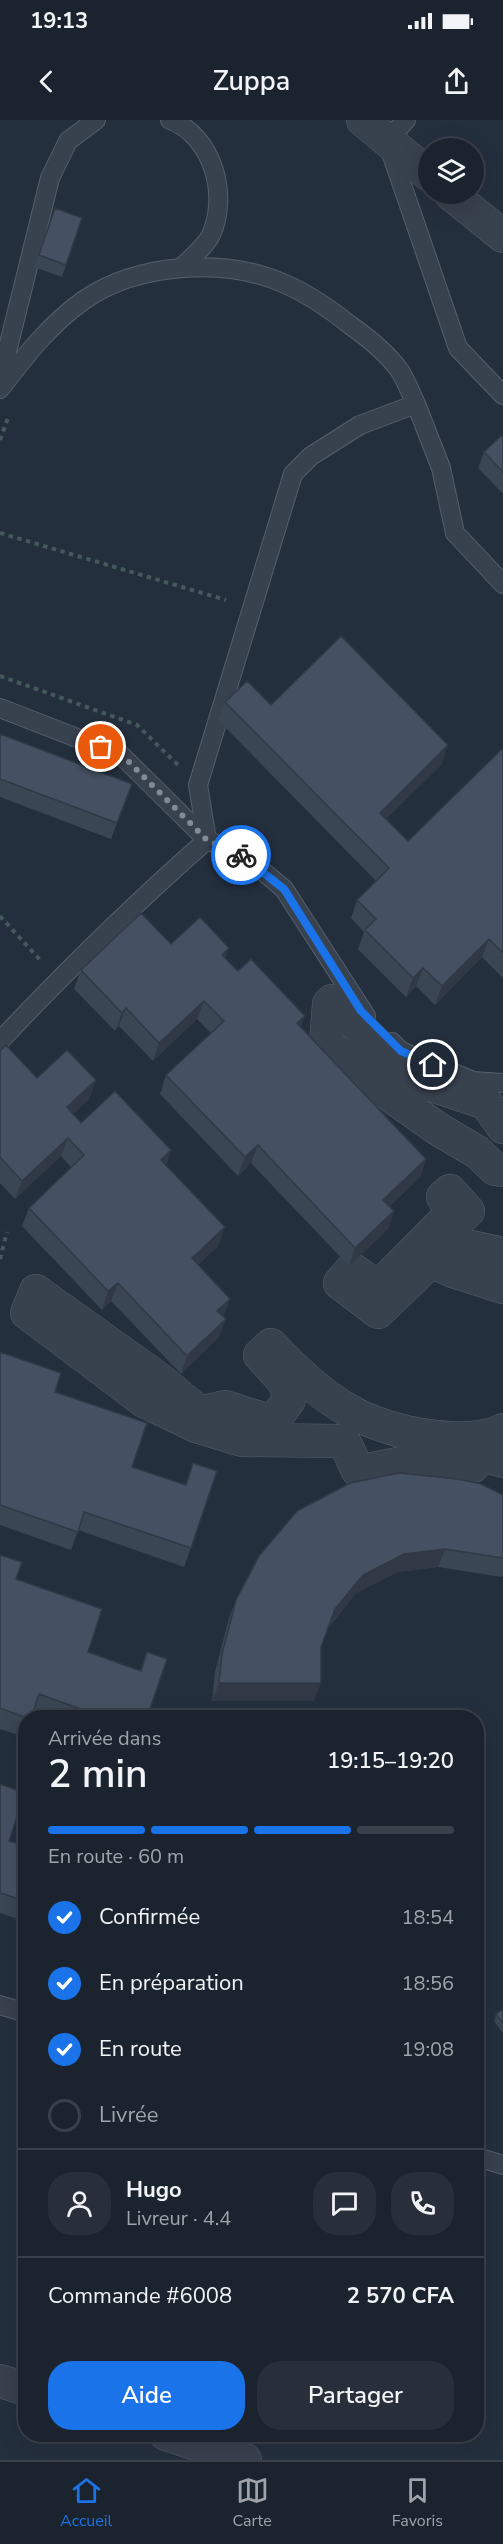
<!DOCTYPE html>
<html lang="fr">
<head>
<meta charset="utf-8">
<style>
	:root { --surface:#1b232e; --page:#282f3a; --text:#f1f3f6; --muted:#a0a4aa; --line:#39404a; --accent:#1a73e8 }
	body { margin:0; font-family:"Nunito Sans",sans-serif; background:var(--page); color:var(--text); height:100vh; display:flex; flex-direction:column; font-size:22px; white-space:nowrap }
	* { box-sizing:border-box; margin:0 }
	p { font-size:20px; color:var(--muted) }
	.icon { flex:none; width:33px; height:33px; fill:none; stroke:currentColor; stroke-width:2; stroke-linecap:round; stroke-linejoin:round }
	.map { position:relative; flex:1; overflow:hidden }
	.panel { position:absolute; left:18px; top:1590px; width:466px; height:732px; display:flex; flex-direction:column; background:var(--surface); border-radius:24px; box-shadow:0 6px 24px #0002,0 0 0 2px var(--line) }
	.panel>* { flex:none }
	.fabs { position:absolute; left:418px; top:18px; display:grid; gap:12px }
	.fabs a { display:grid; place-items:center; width:66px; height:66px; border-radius:50%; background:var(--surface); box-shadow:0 6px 24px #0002,0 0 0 2px var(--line); font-size:30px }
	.pin { position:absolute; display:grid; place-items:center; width:51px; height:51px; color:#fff; margin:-26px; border:3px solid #fff; border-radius:50%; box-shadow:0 2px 6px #0007 }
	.courier { position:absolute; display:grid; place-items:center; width:60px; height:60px; margin:-30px; border:4px solid #1a73e8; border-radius:50%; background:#fff; color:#222; box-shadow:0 2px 8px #0007 }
	.headline em { font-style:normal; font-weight:600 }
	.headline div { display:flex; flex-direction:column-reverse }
	.headline { display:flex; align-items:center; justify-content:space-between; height:102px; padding:0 30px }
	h1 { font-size:39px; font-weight:600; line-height:45px }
	.bar { display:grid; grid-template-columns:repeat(4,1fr); gap:9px 6px; align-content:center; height:72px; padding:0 30px }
	.bar i { height:8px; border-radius:4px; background:var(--line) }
	.bar .current { background:var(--accent) }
	.bar p { grid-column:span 4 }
	.line { display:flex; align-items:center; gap:15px; padding:0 30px; border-top:2px solid var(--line) }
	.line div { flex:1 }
	.round { display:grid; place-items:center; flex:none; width:63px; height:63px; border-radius:24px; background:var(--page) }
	ol { padding:0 30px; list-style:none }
	li { display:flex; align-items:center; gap:18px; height:66px }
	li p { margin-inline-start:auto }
	li .icon { padding:6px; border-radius:50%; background:var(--accent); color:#fff; stroke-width:4 }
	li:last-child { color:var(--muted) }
	li i { width:33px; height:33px; border:3px solid var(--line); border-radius:50% }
	.cta { display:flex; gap:12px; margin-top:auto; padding:12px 30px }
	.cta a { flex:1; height:69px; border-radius:24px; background:var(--accent); color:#fff; font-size:24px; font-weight:600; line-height:69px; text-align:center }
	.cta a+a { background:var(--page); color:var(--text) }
	.status { display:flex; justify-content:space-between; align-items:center; height:42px; padding:0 30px; background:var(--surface); direction:ltr }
	.status svg { height:16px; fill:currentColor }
	header { display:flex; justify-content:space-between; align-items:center; height:78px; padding:0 30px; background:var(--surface); font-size:27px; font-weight:600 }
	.tab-bar { display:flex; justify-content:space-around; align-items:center; height:84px; border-top:2px solid var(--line); background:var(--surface); font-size:16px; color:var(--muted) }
	.tab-bar a { display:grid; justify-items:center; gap:3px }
	.tab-bar .current { color:var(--accent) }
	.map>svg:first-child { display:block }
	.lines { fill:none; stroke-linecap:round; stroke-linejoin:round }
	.lane-casing { stroke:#565f6c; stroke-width:20 }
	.street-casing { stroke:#565f6c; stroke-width:34 }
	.path { stroke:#44595c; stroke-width:4; stroke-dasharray:4.5 4.5; stroke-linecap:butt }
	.lane { stroke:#38414e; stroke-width:18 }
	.street { stroke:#38414e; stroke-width:33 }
	.wall { fill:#3b4654 }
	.shaded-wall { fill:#303945 }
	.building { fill:#455162; stroke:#303945; stroke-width:1.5 }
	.done { stroke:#828b98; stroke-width:6; stroke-dasharray:0 10.8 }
	.route { stroke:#1a73e8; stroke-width:8 }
</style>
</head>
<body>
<div class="status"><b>19:13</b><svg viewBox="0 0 49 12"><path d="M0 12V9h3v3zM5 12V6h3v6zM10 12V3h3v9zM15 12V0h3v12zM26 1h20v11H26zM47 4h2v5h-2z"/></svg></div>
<header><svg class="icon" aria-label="back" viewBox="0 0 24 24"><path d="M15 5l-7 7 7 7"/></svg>Zuppa<svg class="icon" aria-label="share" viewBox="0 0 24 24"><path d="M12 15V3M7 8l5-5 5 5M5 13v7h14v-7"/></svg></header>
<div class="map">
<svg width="503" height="2340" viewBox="0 0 503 2340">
	<rect width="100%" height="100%" fill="#242f3e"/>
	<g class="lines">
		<g class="lane-casing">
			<path id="lane" d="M170 0C213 16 229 75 211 115 205 127 191 138 182 147
				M406 0 387 21 458 228 503 275
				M0 260 50 58 68 21 96 0
				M0 269C26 235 49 205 84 180 138 143 225 137 285 164 308 174 330 189 350 205 367 217 388 234 400 251 406 261 411 273 416 284
				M0 588 121 635 207 720 246 737 284 769 366 896
				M207 720 198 665 293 354 311 336 360 305 416 284 441 348 455 413 503 464
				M0 921C66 851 134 784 207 720
				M392 922 401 931 473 961 503 963
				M0 1885 26 1893
				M477 2037 503 2045"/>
		</g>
		<g class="street-casing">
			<path id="street" d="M363 0 429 55
				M451 74 503 116
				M503 1007 486 983 411 958 332 881 329 884 326 923 380 968 438 1009 477 1032 495 1049 503 1050
				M503 1134 456 1124 443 1115 468 1091 450 1071 443 1077 454 1091 378 1168 352 1149 340 1163 378 1192 431 1141 453 1151 503 1167
				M503 1310C463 1329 384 1312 348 1290 318 1273 295 1250 271 1225L260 1235 286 1264 289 1280 273 1302 225 1287 200 1293 159 1259 36 1171 27 1193 144 1281 196 1306 242 1320 343 1321C351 1331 352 1342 359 1352L422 1339 473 1346 475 1333 503 1341
				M0 2261 26 2269
				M166 2314 245 2340"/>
		</g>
		<path class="path" d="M0 320 9 295
			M0 413 226 480
			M0 556 137 605 178 645
			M0 796 41 841
			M0 1139 7 1112"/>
		<use href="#lane" class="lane"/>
		<use href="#street" class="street"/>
	</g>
	<path class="wall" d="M55 88 82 98 62 157 34 147Z
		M503 314V374L478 348 484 332Z
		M225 582 271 585 442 644 386 699 408 721 503 628V858L482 837 435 885 416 866 406 877 358 829 364 812 351 798 357 780 376 761 218 600Z
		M0 614 132 664 111 719 0 677Z
		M171 824 225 838 238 851 301 907 426 1039 420 1057 390 1086 394 1091 388 1109 349 1146 251 1043 238 1056 160 974 166 955 211 913 197 899 153 941 119 906 115 911 74 869 81 850Z
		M0 931 37 958 96 960 89 979 73 994 81 1003 171 1030 166 1045 218 1126 198 1145 230 1179 223 1197 219 1217 181 1254 111 1181 102 1190 22 1106 29 1088 71 1047 61 1036 15 1079 0 1063Z
		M0 1232 55 1272 132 1347 185 1365 193 1343 191 1428 184 1447 78 1410 71 1430 0 1405Z
		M503 1375V1455L502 1457 438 1447 398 1452 356 1473 329 1507 321 1527 314 1581H212L215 1552 229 1498 236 1480Z
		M0 1435 16 1459 88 1532 141 1551 147 1532V1598H46L33 1593 31 1598H26V1613L24 1617 0 1609Z
		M0 1664 9 1721 26 1726V1802L0 1793Z
		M503 1889V1912H502L494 1901 496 1894Z"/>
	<path class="shaded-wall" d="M448 625 442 644 373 711 380 693Z
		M489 819 482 837 435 885 442 866Z
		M229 828 222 847V835Z
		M423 848 416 866 406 877 413 858Z
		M204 881 197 899 153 941 159 923Z
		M126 888 119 906 115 911 122 893Z
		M305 896 298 914 297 903Z
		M96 960 89 979 61 1006 67 987Z
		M68 1018 61 1036 15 1079 22 1061Z
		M258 1025 251 1043 238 1056 245 1037Z
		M171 1030 164 1049 161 1040Z
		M426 1039 420 1057 377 1098 383 1080Z
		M394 1091 388 1109 349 1146 355 1128Z
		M225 1107 218 1126 185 1157 192 1138Z
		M118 1163 111 1181 102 1190 108 1171Z
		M230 1179 223 1197 217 1191Z
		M226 1199 219 1217 181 1254 187 1236Z
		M445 1429 438 1447 398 1452 356 1473 328 1507 335 1489 363 1455 404 1434Z
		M219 1563H321L314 1581H212Z"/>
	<path class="building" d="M55 88 82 98 66 145 39 135Z
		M503 314V352L484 332Z
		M341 516 448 625 380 693 408 721 503 628V833L489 819 442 866 423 848 413 858 365 810 376 799 357 780 389 748 225 582 247 561 271 585Z
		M0 614 132 664 117 703 0 659Z
		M141 793 171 824 200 797 229 828 222 835 238 851 251 839 305 896 297 903 426 1039 383 1080 394 1091 355 1128 258 1025 245 1037 166 955 224 901 204 881 159 923 126 888 122 893 81 850Z
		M6 925 37 958 67 930 96 960 67 987 81 1003 115 971 171 1030 161 1040 225 1107 192 1138 230 1179 217 1191 226 1199 187 1236 118 1163 108 1171 29 1088 84 1035 68 1018 22 1061 0 1037V931Z
		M0 1232 61 1253 55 1272 147 1303 132 1347 186 1365 193 1343 217 1351 191 1428 84 1392 78 1412 0 1385Z
		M399 1353 458 1359 481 1364 503 1375V1438L445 1429 404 1434 363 1455 335 1489 321 1527V1563H219L222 1534 236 1480 259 1436 297 1391 350 1363Z
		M0 1435 22 1442 16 1459 102 1489 88 1532 141 1551 147 1532 167 1539 147 1598H106L39 1574 31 1598H27L0 1588Z
		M0 1664 25 1673 9 1721 26 1726V1781L0 1773Z
		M503 1889V1903L496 1894Z"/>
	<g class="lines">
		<path class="done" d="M101 627 122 635 207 720 241 735"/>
		<path class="route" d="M241 735 284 769 361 891 401 931 433 945"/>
	</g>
</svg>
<div class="fabs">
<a><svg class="icon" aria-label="layers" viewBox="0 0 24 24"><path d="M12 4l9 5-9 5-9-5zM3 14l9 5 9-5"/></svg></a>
</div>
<div class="pin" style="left:101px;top:627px;background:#ea580c"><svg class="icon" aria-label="bag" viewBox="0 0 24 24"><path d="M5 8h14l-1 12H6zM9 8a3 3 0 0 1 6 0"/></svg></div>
<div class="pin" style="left:433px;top:945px;background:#1f2937"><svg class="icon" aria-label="home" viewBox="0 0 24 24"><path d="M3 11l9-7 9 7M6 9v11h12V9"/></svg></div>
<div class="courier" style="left:241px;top:735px"><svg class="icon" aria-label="bike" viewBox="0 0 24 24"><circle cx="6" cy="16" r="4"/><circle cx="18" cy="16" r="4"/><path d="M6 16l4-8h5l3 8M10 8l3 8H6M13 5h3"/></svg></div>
<section class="panel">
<div class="headline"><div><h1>2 min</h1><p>Arrivée dans</p></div><em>19:15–19:20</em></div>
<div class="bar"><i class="current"></i><i class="current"></i><i class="current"></i><i></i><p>En route · 60 m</p></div>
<ol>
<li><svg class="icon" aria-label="check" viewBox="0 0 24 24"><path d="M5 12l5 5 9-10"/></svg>Confirmée<p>18:54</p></li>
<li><svg class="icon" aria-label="check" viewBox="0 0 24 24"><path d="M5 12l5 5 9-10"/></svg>En préparation<p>18:56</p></li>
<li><svg class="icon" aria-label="check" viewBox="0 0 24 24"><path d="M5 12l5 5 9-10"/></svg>En route<p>19:08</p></li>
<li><i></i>Livrée</li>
</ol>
<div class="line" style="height:108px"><a class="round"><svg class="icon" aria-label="person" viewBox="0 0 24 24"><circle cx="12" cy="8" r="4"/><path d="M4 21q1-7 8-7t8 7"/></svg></a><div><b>Hugo</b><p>Livreur · 4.4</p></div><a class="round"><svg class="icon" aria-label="chat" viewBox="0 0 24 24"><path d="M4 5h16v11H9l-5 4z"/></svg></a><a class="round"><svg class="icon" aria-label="phone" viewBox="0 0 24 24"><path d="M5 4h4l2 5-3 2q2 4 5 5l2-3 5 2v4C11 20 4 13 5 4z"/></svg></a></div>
<div class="line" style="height:78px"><div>Commande #6008</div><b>2 570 CFA</b></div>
<div class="cta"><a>Aide</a><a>Partager</a></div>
</section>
</div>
<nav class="tab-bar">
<a class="current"><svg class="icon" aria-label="home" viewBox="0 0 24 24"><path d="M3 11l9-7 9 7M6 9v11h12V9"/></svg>Accueil</a>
<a><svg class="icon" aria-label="map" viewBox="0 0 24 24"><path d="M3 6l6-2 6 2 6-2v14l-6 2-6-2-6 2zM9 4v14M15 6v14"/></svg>Carte</a>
<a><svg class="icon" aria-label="saved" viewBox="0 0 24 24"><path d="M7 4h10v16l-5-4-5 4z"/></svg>Favoris</a>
</nav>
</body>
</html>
